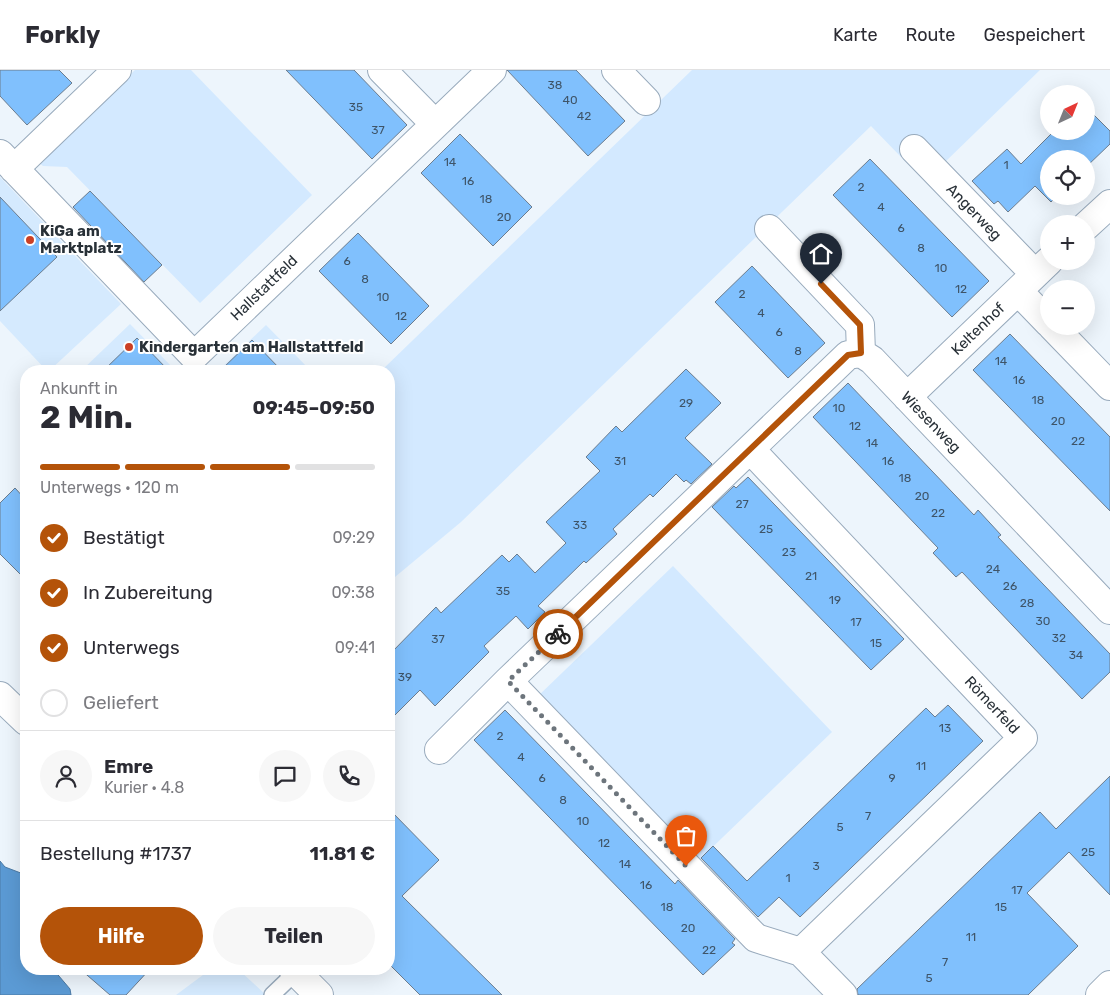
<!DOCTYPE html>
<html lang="de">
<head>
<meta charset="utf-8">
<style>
	:root { --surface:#fff; --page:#f7f7f7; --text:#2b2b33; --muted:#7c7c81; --line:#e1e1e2; --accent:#b45309 }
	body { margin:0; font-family:Rubik,sans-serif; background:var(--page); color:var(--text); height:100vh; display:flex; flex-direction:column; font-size:19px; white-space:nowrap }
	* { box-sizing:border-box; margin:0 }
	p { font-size:16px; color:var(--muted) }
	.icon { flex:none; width:28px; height:28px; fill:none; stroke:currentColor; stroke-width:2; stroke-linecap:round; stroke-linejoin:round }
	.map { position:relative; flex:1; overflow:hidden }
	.drawer { position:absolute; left:20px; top:295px; width:375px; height:610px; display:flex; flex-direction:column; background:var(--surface); border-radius:20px; box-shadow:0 5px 20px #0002 }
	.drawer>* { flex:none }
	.needle { width:32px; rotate:43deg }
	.fabs { position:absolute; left:1040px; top:15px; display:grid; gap:10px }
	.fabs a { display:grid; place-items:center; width:55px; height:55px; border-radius:50%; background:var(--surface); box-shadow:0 5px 20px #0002; font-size:25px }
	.pin { position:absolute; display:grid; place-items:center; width:42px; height:42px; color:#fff; margin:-51px -21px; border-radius:50% 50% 50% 0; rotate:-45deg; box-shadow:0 0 5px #0007 }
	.pin .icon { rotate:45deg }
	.courier { position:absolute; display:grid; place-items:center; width:50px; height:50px; margin:-25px; border:4px solid #b45309; border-radius:50%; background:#fff; color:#222; box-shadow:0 1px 6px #0007 }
	.summary em { font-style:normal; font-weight:700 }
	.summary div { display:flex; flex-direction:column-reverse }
	.summary { display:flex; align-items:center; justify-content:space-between; height:85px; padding:0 20px }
	h1 { font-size:32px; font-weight:700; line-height:38px }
	.bar { display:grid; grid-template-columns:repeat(4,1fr); gap:8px 5px; align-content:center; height:60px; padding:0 20px }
	.bar i { height:6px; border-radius:4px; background:var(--line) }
	.bar .selected { background:var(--accent) }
	.bar p { grid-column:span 4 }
	.line { display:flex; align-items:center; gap:12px; padding:0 20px; border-top:1px solid var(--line) }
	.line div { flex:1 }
	.round { display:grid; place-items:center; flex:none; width:52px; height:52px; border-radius:26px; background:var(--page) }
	ol { padding:0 20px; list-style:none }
	li { display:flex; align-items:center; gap:15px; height:55px }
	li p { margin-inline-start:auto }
	li .icon { padding:5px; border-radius:50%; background:var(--accent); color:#fff; stroke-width:4 }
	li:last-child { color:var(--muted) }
	li i { width:28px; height:28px; border:2px solid var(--line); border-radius:50% }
	.cta { display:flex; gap:10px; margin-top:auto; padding:10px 20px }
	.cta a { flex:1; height:58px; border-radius:30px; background:var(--accent); color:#fff; font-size:20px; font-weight:700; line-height:58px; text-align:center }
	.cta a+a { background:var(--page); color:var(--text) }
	header { display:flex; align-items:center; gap:30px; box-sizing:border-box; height:70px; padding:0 25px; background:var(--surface); border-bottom:1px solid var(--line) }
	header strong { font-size:24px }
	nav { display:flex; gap:28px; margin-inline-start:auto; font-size:18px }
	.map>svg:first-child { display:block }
	.built { fill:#d5eafe }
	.green { fill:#d3e9ff }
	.water { fill:#5b9ad4; stroke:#4c7aa5 }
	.building { fill:#80c0fd; stroke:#6b7c8e }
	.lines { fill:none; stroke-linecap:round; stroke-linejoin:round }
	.lane-casing { stroke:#98aabc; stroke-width:18 }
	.street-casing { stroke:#98aabc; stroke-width:30 }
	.lane { stroke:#fff; stroke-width:15 }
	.street { stroke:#fff; stroke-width:28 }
	.done { stroke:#6d757c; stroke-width:5; stroke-dasharray:0 9 }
	.route { stroke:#b45309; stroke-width:6 }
	.poi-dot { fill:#cb4025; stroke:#fff; stroke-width:2 }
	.labels { text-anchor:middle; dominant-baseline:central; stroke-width:4; stroke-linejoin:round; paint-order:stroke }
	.number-label { font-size:12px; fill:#3e5468 }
	.street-label { font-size:15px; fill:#283037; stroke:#fff }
	.poi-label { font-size:15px; font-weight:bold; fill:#283037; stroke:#fff; text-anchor:start }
</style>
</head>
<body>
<header>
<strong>Forkly</strong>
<nav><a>Karte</a><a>Route</a><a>Gespeichert</a></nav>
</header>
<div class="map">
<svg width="1110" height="925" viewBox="0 0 1110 925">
	<rect width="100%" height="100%" fill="#edf5fc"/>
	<path class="built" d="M0 107 121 234 49 301H47L0 251Z
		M130 254 176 301H81Z
		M266 255 311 301H218Z
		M211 899H238L266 925H176Z"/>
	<path class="green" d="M135 0H191L312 125 200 233 67 97 43 96 39 93Z
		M692 0H1040L945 92 921 68 901 87 871 56 461 452 389 512V301H381Z
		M673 496 832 662 695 794 536 628Z"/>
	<path class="water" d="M0 791 5 797 26 805V899H53L70 919 71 925H0Z"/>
	<path class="building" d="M0 0H59L72 13 27 55 0 26Z
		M286 0H354L407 55 372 89Z
		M507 0H576L625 51 588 86Z
		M1086 37 1110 61V74L1086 97V89H1049V126H1057L1051 132 1035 116 1008 142 998 131 994 134 972 111 1007 79 1021 94 1054 61H1086Z
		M460 64 532 137 493 176 421 103Z
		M870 89 989 211 952 247 833 125Z
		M90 121 162 195 144 212 73 137Z
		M0 127 57 187 0 241Z
		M358 163 429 236 391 274 319 201Z
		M752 196 825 273 788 308 715 232Z
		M1010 264 1110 367V441L973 300Z
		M137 268 169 301H103Z
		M252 270 282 301H220Z
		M686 299 721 333 685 368 712 394 691 414 686 410 684 412 676 404 653 427 650 424 613 459 617 464 586 493 584 491 538 536 545 542 528 559 516 546 484 576 489 582 435 636 420 620 389 651V585L436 537 441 543 502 485 509 492 517 484 535 503 566 473 546 452 600 401 586 387 616 356 622 362Z
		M848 313 974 445 978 440 1001 465 998 467 1110 584V602L1082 629 962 502 956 507 933 483 938 478 813 347Z
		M748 407 904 569 871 600 712 437 734 416 736 418Z
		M15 418 26 430V510L0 484V433Z
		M948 635 983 671 800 847 779 827 758 847 701 788 713 776 747 811 926 638 935 647Z
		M505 640 675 814 678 810 735 869 732 873 735 875 703 905 474 670Z
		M1110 706V825L1069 782 1027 823 1078 876 1028 925H858L857 919 1040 742 1056 759Z
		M389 739 439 790 402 826 502 925H420L389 894Z
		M80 899H150L126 925H110Z"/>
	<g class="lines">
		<g class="lane-casing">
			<path id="lane" d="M272 925 296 902"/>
		</g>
		<g class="street-casing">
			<path id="street" d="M382 0 435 54
				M616 0 646 31
				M914 79 1035 204
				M0 84 194 286 492 0
				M14 99 117 0
				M1086 156 1110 134
				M769 159 860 255 861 283 872 290 1110 540
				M1018 221 1049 253
				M1052 256 1110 316
				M907 327 1049 191
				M750 379 848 285 861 283
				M508 611 756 868 801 882 843 925
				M0 626 26 651
				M439 680 508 611 750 379 1023 668 801 882
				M293 899 319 925
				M1100 925 1110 915"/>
		</g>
		<use href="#lane" class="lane"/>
		<use href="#street" class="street"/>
	</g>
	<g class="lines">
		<path class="done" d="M558 564 508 611 686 796"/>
		<path class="route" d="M558 564 848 285 861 283 860 255 821 214"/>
	</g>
	<g class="poi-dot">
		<circle cx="30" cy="170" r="5"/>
		<circle cx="129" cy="277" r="5"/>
	</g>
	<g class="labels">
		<g class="number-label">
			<text x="555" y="15">38</text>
			<text x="570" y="30">40</text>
			<text x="356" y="37">35</text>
			<text x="584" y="46">42</text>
			<text x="378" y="60">37</text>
			<text x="450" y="92">14</text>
			<text x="1006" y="95">1</text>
			<text x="468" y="111">16</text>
			<text x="861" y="117">2</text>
			<text x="486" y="129">18</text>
			<text x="881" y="137">4</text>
			<text x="504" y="147">20</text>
			<text x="901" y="158">6</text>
			<text x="921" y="178">8</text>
			<text x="347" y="191">6</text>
			<text x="941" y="198">10</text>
			<text x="365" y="209">8</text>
			<text x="961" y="219">12</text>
			<text x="742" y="224">2</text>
			<text x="383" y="227">10</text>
			<text x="761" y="243">4</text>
			<text x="401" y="246">12</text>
			<text x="779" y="262">6</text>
			<text x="798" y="281">8</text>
			<text x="1001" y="291">14</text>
			<text x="1019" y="310">16</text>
			<text x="1038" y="330">18</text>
			<text x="686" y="333">29</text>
			<text x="839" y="338">10</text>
			<text x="1058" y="351">20</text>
			<text x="855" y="356">12</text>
			<text x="1078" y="371">22</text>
			<text x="872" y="373">14</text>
			<text x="620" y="391">31</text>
			<text x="888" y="391">16</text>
			<text x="905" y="408">18</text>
			<text x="922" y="426">20</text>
			<text x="742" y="434">27</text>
			<text x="938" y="443">22</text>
			<text x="580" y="455">33</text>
			<text x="766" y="459">25</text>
			<text x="789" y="482">23</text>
			<text x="993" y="499">24</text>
			<text x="811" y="506">21</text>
			<text x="1010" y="516">26</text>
			<text x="503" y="521">35</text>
			<text x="835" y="530">19</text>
			<text x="1027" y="533">28</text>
			<text x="1043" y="551">30</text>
			<text x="856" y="552">17</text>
			<text x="1059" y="568">32</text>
			<text x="438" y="569">37</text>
			<text x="876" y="573">15</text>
			<text x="1076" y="585">34</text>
			<text x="405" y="607">39</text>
			<text x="945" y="658">13</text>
			<text x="500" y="666">2</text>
			<text x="521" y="687">4</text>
			<text x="921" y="696">11</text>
			<text x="542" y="708">6</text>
			<text x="892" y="708">9</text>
			<text x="563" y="730">8</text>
			<text x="868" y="746">7</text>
			<text x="583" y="751">10</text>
			<text x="840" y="757">5</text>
			<text x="604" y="773">12</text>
			<text x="1088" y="782">25</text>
			<text x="625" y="794">14</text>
			<text x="816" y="796">3</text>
			<text x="788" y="808">1</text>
			<text x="646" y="815">16</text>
			<text x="1017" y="820">17</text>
			<text x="667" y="837">18</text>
			<text x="1001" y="837">15</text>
			<text x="688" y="858">20</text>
			<text x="971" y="867">11</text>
			<text x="709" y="880">22</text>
			<text x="945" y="892">7</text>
			<text x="929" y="908">5</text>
		</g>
		<g class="street-label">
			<text transform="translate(974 142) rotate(46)">Angerweg</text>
			<text transform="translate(264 218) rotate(-44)">Hallstattfeld</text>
			<text transform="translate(978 259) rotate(-44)">Keltenhof</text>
			<text transform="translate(931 352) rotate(46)">Wiesenweg</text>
			<text transform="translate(992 635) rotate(47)">Römerfeld</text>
		</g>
		<g class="poi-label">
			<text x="40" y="161">KiGa am<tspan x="40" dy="17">Marktplatz</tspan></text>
			<text x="139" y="277">Kindergarten am Hallstattfeld</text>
		</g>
	</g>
</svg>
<div class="fabs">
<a><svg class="needle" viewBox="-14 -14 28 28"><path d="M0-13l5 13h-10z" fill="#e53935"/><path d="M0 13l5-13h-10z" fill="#7c7c81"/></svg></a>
<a><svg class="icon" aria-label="locate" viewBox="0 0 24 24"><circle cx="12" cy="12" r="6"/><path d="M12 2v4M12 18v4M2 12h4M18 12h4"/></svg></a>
<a>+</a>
<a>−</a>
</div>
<div class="pin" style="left:686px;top:796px;background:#ea580c"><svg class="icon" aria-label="bag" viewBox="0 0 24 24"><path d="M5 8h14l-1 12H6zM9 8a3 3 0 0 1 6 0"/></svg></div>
<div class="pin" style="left:821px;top:214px;background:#1f2937"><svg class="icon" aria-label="home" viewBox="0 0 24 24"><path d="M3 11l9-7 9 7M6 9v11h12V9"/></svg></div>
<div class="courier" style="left:558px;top:564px"><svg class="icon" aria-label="bike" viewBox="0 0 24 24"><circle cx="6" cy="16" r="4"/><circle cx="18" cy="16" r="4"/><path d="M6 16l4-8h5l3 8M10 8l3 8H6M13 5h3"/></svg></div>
<section class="drawer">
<div class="summary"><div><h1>2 Min.</h1><p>Ankunft in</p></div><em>09:45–09:50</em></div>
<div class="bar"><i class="selected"></i><i class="selected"></i><i class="selected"></i><i></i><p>Unterwegs · 120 m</p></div>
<ol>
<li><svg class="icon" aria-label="check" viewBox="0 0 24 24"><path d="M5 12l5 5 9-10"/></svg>Bestätigt<p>09:29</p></li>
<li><svg class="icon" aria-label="check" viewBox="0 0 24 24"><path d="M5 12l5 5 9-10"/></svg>In Zubereitung<p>09:38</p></li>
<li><svg class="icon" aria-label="check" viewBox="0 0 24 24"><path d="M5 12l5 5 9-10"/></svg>Unterwegs<p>09:41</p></li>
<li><i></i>Geliefert</li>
</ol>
<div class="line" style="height:90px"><a class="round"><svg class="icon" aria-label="person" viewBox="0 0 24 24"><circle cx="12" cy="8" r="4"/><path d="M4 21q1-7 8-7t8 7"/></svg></a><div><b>Emre</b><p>Kurier · 4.8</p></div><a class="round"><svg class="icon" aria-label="chat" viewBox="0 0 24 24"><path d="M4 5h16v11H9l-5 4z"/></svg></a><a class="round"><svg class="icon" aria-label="phone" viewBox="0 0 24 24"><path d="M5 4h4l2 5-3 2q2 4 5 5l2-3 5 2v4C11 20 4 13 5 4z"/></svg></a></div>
<div class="line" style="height:65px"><div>Bestellung #1737</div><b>11.81 €</b></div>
<div class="cta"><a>Hilfe</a><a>Teilen</a></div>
</section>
</div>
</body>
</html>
